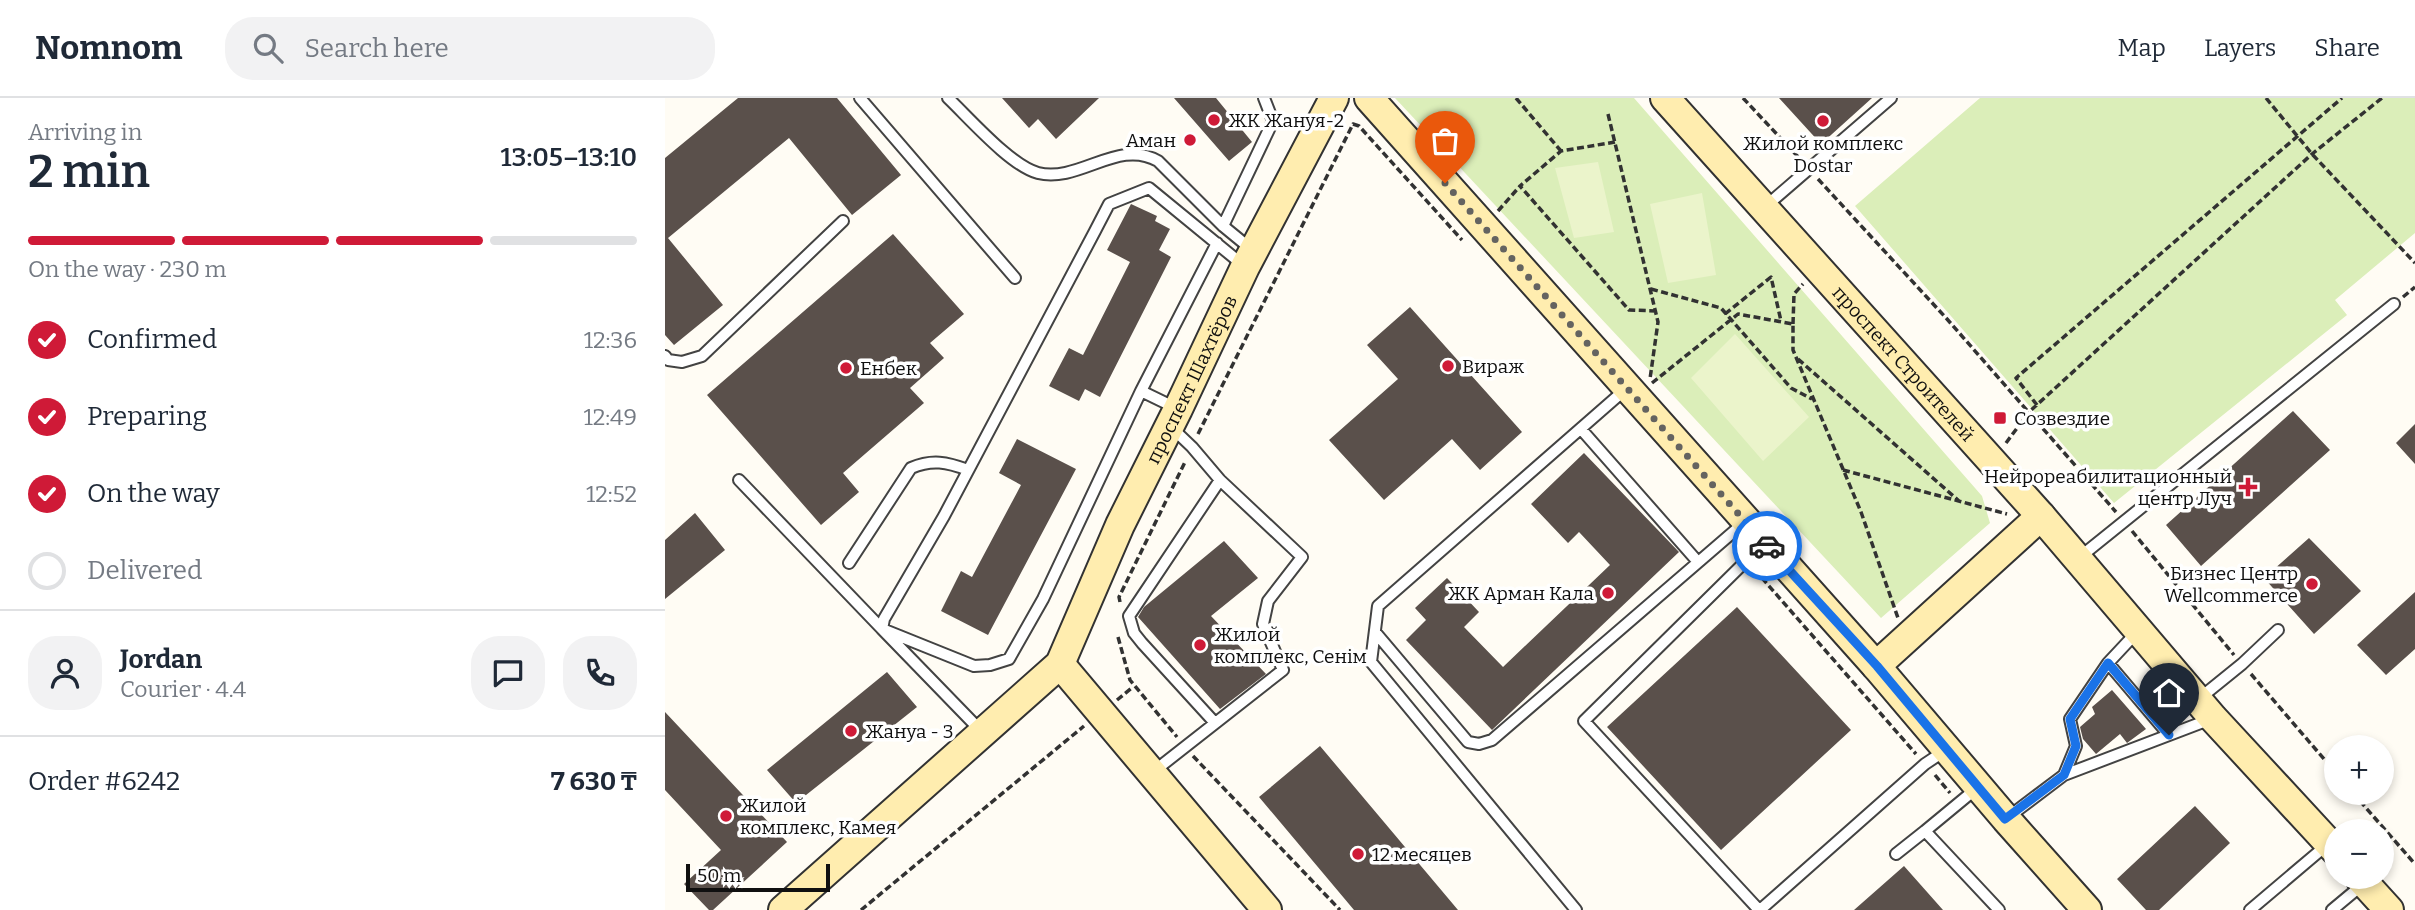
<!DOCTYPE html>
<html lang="en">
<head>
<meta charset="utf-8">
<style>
	:root { --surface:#fff; --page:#f2f2f3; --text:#1f2937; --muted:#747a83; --line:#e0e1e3; --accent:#cf1a37 }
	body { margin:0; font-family:Bitter,serif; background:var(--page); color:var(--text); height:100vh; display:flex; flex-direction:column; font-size:26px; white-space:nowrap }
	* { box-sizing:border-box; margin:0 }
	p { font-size:23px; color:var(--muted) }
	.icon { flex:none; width:38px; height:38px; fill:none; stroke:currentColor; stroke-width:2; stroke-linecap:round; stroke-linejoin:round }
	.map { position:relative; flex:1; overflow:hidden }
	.side { display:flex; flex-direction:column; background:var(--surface); width:665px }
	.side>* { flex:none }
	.fabs { position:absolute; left:1659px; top:637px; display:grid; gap:14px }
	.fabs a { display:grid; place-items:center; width:70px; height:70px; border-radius:50%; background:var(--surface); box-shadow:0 4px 10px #0003; font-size:35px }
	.scale { position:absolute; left:21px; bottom:18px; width:144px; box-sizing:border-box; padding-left:7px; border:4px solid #101010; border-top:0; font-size:19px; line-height:24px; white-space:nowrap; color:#101010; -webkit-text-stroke:5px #fff; paint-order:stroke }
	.pin { position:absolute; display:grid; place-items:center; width:60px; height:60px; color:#fff; margin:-72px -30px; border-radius:50% 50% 50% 0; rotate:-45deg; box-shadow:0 0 7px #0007 }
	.pin .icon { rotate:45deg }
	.courier { position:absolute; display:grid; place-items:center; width:70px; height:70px; margin:-35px; border:5px solid #1a73e8; border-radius:50%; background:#fff; color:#222; box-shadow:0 2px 9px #0007 }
	.headline em { font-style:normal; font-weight:600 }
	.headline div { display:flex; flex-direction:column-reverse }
	.headline { display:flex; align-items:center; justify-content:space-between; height:119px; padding:0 28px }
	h1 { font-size:46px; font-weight:600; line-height:52px }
	.bar { display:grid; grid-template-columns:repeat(4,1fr); gap:10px 7px; align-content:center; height:84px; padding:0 28px }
	.bar i { height:9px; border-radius:5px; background:var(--line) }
	.bar .active { background:var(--accent) }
	.bar p { grid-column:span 4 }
	.line { display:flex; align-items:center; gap:18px; padding:0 28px; border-top:2px solid var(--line) }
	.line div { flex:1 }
	.round { display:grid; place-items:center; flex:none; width:74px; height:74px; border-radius:28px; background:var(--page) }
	ol { padding:0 28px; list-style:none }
	li { display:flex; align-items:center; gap:21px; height:77px }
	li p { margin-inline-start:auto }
	li .icon { padding:7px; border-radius:50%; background:var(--accent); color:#fff; stroke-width:4 }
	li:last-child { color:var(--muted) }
	li i { width:38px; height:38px; border:4px solid var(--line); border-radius:50% }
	header { display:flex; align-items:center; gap:42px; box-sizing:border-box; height:98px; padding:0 35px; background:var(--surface); border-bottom:2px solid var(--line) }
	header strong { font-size:33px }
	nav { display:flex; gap:38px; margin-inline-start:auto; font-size:24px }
	.search { width:490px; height:63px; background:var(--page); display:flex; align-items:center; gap:18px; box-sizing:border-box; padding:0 24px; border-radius:28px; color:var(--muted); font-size:26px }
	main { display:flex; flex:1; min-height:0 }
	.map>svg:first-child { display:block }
	.green { fill:#dbeeb9 }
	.pitch { fill:#ebf4cb }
	.building { fill:#5a504b }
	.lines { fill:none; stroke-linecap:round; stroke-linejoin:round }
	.lane-casing { stroke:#434343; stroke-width:14 }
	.secondary-casing { stroke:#323232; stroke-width:32 }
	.path { stroke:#323232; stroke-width:3.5; stroke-dasharray:7 3.5; stroke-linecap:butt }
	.lane { stroke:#fff; stroke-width:10 }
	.secondary { stroke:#ffedaf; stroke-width:28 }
	.done { stroke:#646360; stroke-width:7; stroke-dasharray:0 12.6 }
	.route { stroke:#1a73e8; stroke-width:9 }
	.poi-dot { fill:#cf1a37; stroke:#fff; stroke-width:2.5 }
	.labels { text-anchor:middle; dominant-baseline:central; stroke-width:7; stroke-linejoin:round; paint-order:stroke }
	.poi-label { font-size:19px; fill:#101010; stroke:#fff; text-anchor:start }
	.street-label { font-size:19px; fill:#101010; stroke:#fff }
</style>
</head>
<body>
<header>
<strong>Nomnom</strong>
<div class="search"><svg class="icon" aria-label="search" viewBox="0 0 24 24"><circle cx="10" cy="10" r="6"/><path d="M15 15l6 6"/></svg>Search here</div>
<nav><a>Map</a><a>Layers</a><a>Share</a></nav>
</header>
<main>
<section class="side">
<div class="headline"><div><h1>2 min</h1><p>Arriving in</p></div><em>13:05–13:10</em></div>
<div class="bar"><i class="active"></i><i class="active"></i><i class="active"></i><i></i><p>On the way · 230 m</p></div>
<ol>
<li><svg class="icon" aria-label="check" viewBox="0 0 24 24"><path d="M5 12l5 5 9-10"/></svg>Confirmed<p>12:36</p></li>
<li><svg class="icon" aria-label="check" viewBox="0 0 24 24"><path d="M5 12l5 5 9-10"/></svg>Preparing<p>12:49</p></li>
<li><svg class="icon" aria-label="check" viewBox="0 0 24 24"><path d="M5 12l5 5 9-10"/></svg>On the way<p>12:52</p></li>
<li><i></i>Delivered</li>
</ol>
<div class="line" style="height:126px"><a class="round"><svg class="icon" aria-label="person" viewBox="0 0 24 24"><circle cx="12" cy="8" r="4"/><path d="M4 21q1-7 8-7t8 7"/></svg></a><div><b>Jordan</b><p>Courier · 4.4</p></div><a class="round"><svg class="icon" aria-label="chat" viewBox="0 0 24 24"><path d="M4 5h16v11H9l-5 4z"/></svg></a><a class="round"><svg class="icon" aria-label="phone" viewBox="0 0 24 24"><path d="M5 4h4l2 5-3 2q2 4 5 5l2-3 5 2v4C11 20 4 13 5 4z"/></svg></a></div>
<div class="line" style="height:91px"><div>Order #6242</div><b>7 630 ₸</b></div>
</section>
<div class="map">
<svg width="1750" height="812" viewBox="0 0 1750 812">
	<rect width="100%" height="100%" fill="#fffcf4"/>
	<path class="green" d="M730 0H969L1317 398 1325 425 1216 520Z
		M1315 0H1750V135L1670 202 1682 217 1449 405 1190 108Z"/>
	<path class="pitch" d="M933 64 949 134 909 140 890 70Z
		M1037 95 1051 177 1003 185 985 106Z
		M1070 236 1144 319 1098 363 1026 280Z"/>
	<path class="building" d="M73 0H172L236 77 187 117 124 40 3 140 58 207 9 247 0 237V60Z
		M337 0H434L391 41 373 21 364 30Z
		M509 0H551L587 44 564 63Z
		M1114 0H1207L1156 46Z
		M466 106 492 118 490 123 505 131 494 152 506 159 435 299 420 291 414 303 384 288 404 250 418 257 465 164 442 152Z
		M228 136 299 216 265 245 279 260 245 290 259 305 178 375 194 394 156 427 42 297Z
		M745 209 857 334 815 372 787 341 719 402 664 342 733 281 702 247Z
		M1628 313 1665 352 1536 468 1501 427Z
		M1750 326V366L1731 345Z
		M352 341 411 371 323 537 276 513 296 473 307 479 356 387 334 375Z
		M919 355 1014 454 827 632 741 542 761 522 750 510 782 480 814 514 799 529 838 569 945 467 914 434 903 445 866 406Z
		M30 415 60 452 0 501V442Z
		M1644 440 1696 493 1649 536 1599 480Z
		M559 443 593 480 546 518 601 576 555 611 473 519 479 509Z
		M1750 494V551L1721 577 1692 547Z
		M1072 509 1186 632 1056 752 942 629Z
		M222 574 252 609 131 705 102 672Z
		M1447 592 1481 631 1462 645 1455 636 1431 656 1418 641 1415 629 1430 616 1427 609Z
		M0 614 122 744 48 812H44L19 786 56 752 0 692Z
		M655 648 793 812H689L594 699Z
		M1530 708 1565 745 1494 812H1481L1452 781Z
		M1239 768 1278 812H1189Z"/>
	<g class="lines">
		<g class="lane-casing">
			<path id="lane" d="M195 0 350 180
				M283 0C305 21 346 68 373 75 415 85 453 40 493 63L558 128 586 151
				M1101 108 1226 0
				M558 128 608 23 599 0
				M0 258 3 262 17 264 37 258 178 123
				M476 293 511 310
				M916 331 1033 464
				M74 382 217 531 309 568 325 567 344 561 378 501 476 293 552 145
				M1415 459 1729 206
				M184 465 246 370C267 361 282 364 303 372
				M710 534 803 644 814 646 827 642 1081 423
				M1443 565 1504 637
				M1535 600 1577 566 1613 532
				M550 625 477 545 469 535 464 518 555 382
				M316 633 217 531 219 521 279 418 430 133 444 106 484 90 578 167
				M488 674 618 572 598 526 603 503 637 459 555 382 527 349 506 329
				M1399 677 1411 648 1405 621 1443 565 1472 534
				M1312 690 1260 733 1334 812
				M1342 720 1399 677 1546 621
				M1231 756 1260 733
				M911 812 706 564 713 508 962 290
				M1094 812 919 623 1082 462 1103 449
				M1095 812 1260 666 1281 652
				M1585 812 1663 746
				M1667 812 1697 787"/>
		</g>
		<g class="secondary-casing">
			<g id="secondary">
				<path d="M704 0 1211 568 1341 721 1422 812"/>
				<path id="s1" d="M1000 0 1376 418 1548 620 1671 753"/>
				<path d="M395 566 602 812"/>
				<path d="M1211 568 1376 418"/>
				<path d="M1694 779 1724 812"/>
				<path id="s2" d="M118 812 395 566 455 427 513 311 580 169 669 0"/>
			</g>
		</g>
		<path class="path" d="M851 0 896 53
			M1078 0 1136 62
			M1601 0 1647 56 1750 165
			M943 16 993 224 985 281
			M950 44 896 53 855 88 964 212 991 213
			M1153 81 1282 221 1451 414
			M833 113 855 88
			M986 191 1056 210 1126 290 1147 301
			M1738 199 1750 189
			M1060 216 1106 179 1116 223
			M1128 226 1129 196 1138 186
			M1133 261 1294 403
			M987 285 1073 216 1128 226V252L1196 414 1233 520
			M1372 307 1351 280 1677 0
			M533 336 688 26 694 28 797 142
			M1341 345 1364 314 1647 56 1717 0
			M1178 372 1342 416
			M1467 433 1569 557
			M1090 472 1251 656
			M455 504 454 499 521 362
			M453 539 465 582 512 639
			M1586 576 1671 675
			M452 602 468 589
			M528 658 675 812
			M1270 677 1285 695
			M1688 695 1750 766
			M196 812 419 628"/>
		<use href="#lane" class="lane"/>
		<use href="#secondary" class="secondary"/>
	</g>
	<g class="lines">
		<path class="done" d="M780 85 1102 448"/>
		<path class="route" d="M1102 448 1212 568 1340 721 1399 677 1411 648 1405 621 1443 565 1504 637"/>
	</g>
	<g class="poi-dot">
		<circle cx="549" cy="22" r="7"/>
		<circle cx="1158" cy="23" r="7"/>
		<circle cx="525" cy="42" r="7"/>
		<circle cx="783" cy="268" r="7"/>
		<circle cx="181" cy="270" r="7"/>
		<rect x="1328" y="313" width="14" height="14" rx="3.5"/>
		<path d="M1579.5 378.5h7v7h7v7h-7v7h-7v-7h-7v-7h7z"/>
		<circle cx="1647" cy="486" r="7"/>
		<circle cx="943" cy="495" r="7"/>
		<circle cx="535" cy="547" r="7"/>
		<circle cx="186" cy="633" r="7"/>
		<circle cx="61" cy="718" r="7"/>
		<circle cx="693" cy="756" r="7"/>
	</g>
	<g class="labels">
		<g class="poi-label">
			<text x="563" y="22">ЖК Жануя-2</text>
			<text x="511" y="42" text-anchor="end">Аман</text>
			<text x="1158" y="45" text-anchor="middle">Жилой комплекс<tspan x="1158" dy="22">Dostar</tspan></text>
			<text x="797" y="268">Вираж</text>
			<text x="195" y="270">Енбек</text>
			<text x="1349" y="320">Созвездие</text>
			<text x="1567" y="378" text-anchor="end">Нейрореабилитационный<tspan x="1567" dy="22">центр Луч</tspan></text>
			<text x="1633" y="475" text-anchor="end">Бизнес Центр<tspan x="1633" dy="22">Wellcommerce</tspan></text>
			<text x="929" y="495" text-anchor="end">ЖК Арман Кала</text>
			<text x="549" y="536">Жилой<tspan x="549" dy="22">комплекс, Сенiм</tspan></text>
			<text x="200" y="633">Жануа - 3</text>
			<text x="75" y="707">Жилой<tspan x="75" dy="22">комплекс, Камея</tspan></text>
			<text x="707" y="756">12 месяцев</text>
		</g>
		<g class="street-label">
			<text stroke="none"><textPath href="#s1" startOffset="357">проспект Строителей</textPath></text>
			<text stroke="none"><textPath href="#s2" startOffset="684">проспект Шахтёров</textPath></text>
		</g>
	</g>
</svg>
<div class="fabs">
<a>+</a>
<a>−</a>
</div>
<div class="scale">50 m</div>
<div class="pin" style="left:780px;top:85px;background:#ea580c"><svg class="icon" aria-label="bag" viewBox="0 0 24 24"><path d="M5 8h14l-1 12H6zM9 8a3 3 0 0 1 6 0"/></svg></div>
<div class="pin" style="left:1504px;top:637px;background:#1f2937"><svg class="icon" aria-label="home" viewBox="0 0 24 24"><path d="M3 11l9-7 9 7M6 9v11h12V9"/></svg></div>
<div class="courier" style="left:1102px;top:448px"><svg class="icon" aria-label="car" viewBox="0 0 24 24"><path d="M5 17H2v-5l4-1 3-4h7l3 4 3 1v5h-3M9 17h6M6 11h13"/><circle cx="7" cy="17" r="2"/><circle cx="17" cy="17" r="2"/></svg></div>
</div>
</main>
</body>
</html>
